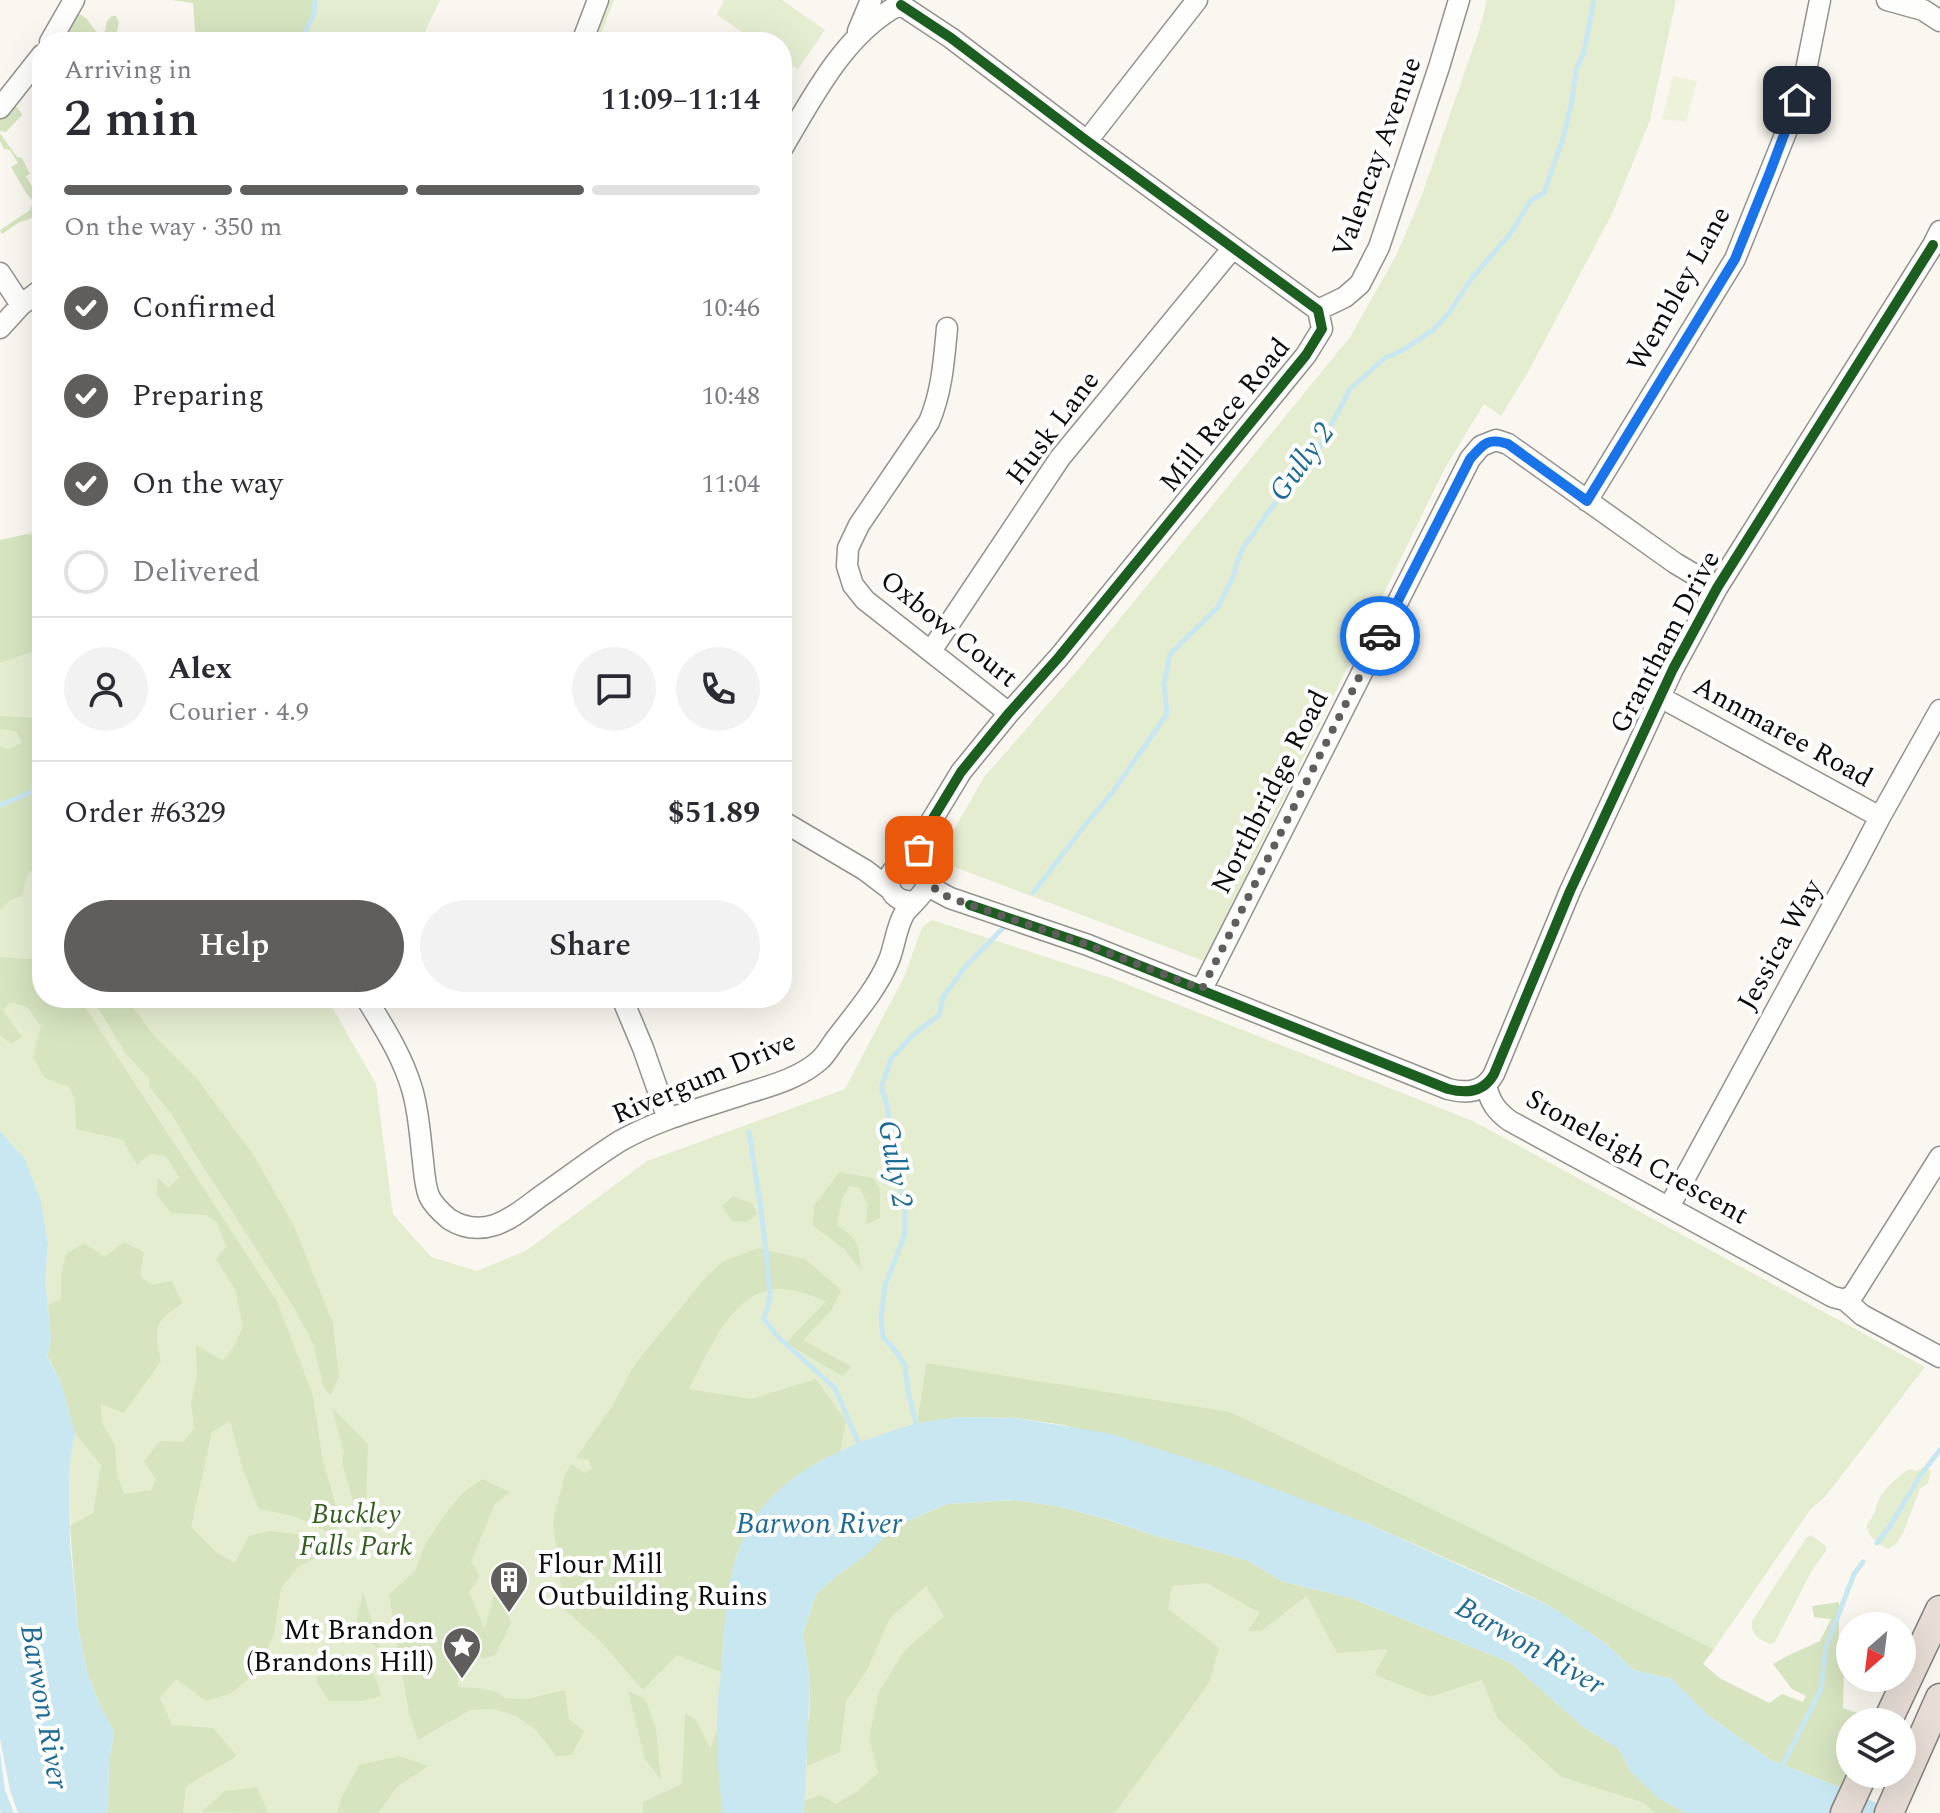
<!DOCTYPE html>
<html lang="en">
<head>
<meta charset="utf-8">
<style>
	:root { --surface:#fff; --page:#f2f2f3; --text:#2b2b33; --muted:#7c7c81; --line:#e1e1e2; --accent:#5f5e5c }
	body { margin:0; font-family:Spectral,serif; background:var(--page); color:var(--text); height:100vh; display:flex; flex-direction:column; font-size:30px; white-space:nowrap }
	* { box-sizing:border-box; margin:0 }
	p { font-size:26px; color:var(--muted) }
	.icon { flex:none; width:44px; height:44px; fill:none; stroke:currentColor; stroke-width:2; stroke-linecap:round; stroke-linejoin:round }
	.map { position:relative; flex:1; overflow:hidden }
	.panel { position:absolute; left:32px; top:32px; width:760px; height:976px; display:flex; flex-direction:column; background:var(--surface); border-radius:32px; box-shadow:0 8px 32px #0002 }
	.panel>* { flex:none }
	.needle { width:52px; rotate:208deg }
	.buttons { position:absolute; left:1836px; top:1612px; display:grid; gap:16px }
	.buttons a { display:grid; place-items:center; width:80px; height:80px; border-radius:50%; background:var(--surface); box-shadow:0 8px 32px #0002; font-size:40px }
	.pin { position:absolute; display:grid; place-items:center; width:68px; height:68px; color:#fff; margin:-34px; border-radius:16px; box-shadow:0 4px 12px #0006 }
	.courier { position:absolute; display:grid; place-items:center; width:80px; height:80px; margin:-40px; border:6px solid #1a73e8; border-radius:50%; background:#fff; color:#222; box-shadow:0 2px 10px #0007 }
	.overview em { font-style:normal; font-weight:600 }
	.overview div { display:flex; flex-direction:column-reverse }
	.overview { display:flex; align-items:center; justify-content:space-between; height:136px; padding:0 32px }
	h1 { font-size:52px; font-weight:600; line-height:60px }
	.bar { display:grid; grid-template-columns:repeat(4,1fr); gap:12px 8px; align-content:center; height:96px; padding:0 32px }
	.bar i { height:10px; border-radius:6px; background:var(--line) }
	.bar .active { background:var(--accent) }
	.bar p { grid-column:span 4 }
	.line { display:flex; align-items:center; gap:20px; padding:0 32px; border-top:2px solid var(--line) }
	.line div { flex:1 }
	.round { display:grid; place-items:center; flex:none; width:84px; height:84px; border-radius:42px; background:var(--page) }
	ol { padding:0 32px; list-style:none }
	li { display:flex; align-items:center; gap:24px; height:88px }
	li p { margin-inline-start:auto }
	li .icon { padding:8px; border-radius:50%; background:var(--accent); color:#fff; stroke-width:4 }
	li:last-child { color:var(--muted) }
	li i { width:44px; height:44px; border:4px solid var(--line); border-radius:50% }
	.cta { display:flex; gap:16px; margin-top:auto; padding:16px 32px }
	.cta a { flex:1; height:92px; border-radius:48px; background:var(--accent); color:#fff; font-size:32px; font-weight:600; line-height:92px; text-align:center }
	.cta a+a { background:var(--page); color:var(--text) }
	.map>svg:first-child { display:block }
	.green { fill:#e5edd1 }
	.forest { fill:#d6e4c0 }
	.pitch { fill:#eef2db }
	.water { fill:#c9e7f1 }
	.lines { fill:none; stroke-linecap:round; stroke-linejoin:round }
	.stream { stroke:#c9e7f1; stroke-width:5 }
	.minor-casing { stroke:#93928f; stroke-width:23 }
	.highway-casing { stroke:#807f7c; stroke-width:31 }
	.minor { stroke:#fefefd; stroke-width:20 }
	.highway { stroke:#e7ddd6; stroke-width:28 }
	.cycleway-casing { stroke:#fff; stroke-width:15 }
	.cycleway { stroke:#1b5e20; stroke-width:10 }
	.done { stroke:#5f5e5c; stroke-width:8; stroke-dasharray:0 14.4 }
	.route { stroke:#1a73e8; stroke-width:10 }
	.labels { text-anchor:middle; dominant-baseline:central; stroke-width:8; stroke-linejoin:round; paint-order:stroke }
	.street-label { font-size:28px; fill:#0c0c0c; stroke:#fff }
	.park-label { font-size:28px; font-style:italic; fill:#335f21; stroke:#fff }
	.poi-label { font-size:28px; fill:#0c0c0c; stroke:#fff; text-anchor:start }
	.water-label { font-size:30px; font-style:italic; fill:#1e6b95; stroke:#fff }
</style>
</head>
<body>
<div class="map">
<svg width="1940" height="1813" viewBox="0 0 1940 1813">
	<rect width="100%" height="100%" fill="#faf7f0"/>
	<path class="green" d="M271 0H440L420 42H238Z
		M605 0H614L598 42H591Z
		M724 0H782L825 30 798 69 782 59V42H757L717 15Z
		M1487 0H1676L1650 120 1613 212 1527 374 1501 416 1484 404 1445 468 1204 961 941 862 939 856 984 777 1082 665 1350 337 1397 254 1421 197 1480 28Z
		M42 524V998H327L376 1084 393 1214 431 1257 477 1271 527 1250 647 1161 845 1089 905 975 922 927 932 920 1111 978 1473 1121 1925 1367 1825 1497 1810 1510 1714 1649 1469 1527 926 1363 917 1423 864 1442 822 1460 792 1479 727 1596 717 1731 722 1813H108V1784L114 1731 99 1703 78 1626 71 1543 69 1466 75 1433 61 1383 48 1321 45 1280 48 1244 41 1201 25 1159 0 1131V540L28 534Z
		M1923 1467 1931 1471 1928 1483 1920 1489 1903 1533 1896 1544 1888 1549C1877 1543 1867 1537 1867 1524 1875 1515 1875 1509 1879 1499 1885 1487 1899 1476 1909 1469L1916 1471Z
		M1057 1506 1105 1519 1284 1582 1261 1631 1307 1596 1389 1649 1374 1675 1431 1697 1482 1680 1497 1718 1561 1777 1644 1803 1655 1813H804L810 1682 803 1633 838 1575 865 1556 889 1533Z
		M1811 1535 1826 1546V1551L1812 1570 1775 1642 1770 1644C1758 1639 1750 1634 1752 1621L1806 1538Z"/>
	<path class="forest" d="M172 0H315L314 14 300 42H229L220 37 215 42H196L193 3Z
		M73 13C91 15 88 26 100 34L105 31 107 21 112 16H116L119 22 115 42H102L93 37H82L73 42H60Z
		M10 107H17L22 115 6 132 0 131V119Z
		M0 133 17 157 22 158 30 174 26 176 42 205V214L18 223 2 234 0 230 30 210 33 201 26 193 11 167 18 163 10 150 4 149 0 141Z
		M28 534 42 538V648L0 663V540Z
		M42 712V856L39 861 42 863V882L29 870 22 896 10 900 0 910V746L8 749 22 743 16 731 0 729V716L34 718Z
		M0 957 25 959 42 958V998H79L277 1301 313 1396 322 1457 339 1517 336 1536 294 1516 259 1509 243 1470 230 1421 212 1432 191 1527 217 1553 235 1563 249 1536 269 1531 306 1535 332 1551 299 1566 281 1588 274 1635 256 1673 230 1694 206 1701 176 1679 160 1698 172 1725 213 1728 237 1756 186 1786 183 1813H108L109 1763 114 1731 99 1703 87 1672 78 1626 70 1526 93 1513 101 1465 75 1433 61 1383 47 1355 51 1340 48 1305 61 1299V1276L66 1254 84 1243 105 1257 124 1242 144 1252 140 1276 152 1285 171 1281 183 1303C155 1321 153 1328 161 1361L124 1413 101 1404 102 1423 115 1445 117 1475 124 1494 151 1490 156 1479 144 1461 160 1441 184 1442 194 1428 191 1403 197 1376 196 1345 223 1361 234 1346 243 1326 235 1289 216 1259 226 1247 217 1222 206 1215 171 1213 156 1194 158 1178 169 1188 179 1177 166 1156 149 1154 137 1165 123 1140 76 1129 75 1102 70 1087 45 1078 33 1057 41 1026 27 1007 10 1002 3 1010 22 1037 11 1044 0 1035Z
		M92 998H126L154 1036 198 1080 254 1156 295 1228 333 1324 339 1377 330 1395 323 1385 313 1343 293 1306 190 1146 171 1113 149 1087 150 1080 126 1054Z
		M839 1172 873 1178 880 1189V1218L866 1224 868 1205 860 1188 849 1186 842 1199 837 1225C858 1239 859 1245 861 1270L844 1249 813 1226 814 1206Z
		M733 1196 753 1204 757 1214 747 1222 732 1221 722 1206Z
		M758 1248 805 1259 841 1290 832 1309 803 1340 852 1367 842 1376 786 1343 826 1301C808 1294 784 1285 765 1291 728 1301 705 1358 689 1389L751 1399 816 1379 846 1421 840 1452 822 1460 792 1479 780 1489 737 1552 727 1596 721 1672 677 1655 643 1690 603 1644 564 1609 553 1520 565 1475 571 1464 585 1473 592 1469 589 1460 576 1458 611 1408 635 1364 707 1276 722 1262Z
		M926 1363 1230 1412 1469 1527 1714 1649 1703 1664 1721 1679 1769 1703 1782 1694 1803 1702 1806 1696 1792 1689 1773 1664 1789 1655 1820 1641 1831 1619 1814 1617 1812 1606 1839 1602V1642L1844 1666 1843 1708 1863 1715 1865 1722H1850V1769L1842 1788 1771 1760 1709 1716 1672 1679 1634 1670 1605 1643 1550 1606 1502 1583 1369 1524 1064 1425 1014 1418 963 1417 917 1423Z
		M332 1408 368 1444 366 1507 375 1543 367 1548 342 1463 344 1453Z
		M482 1479 510 1492 494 1505 471 1562 480 1576 469 1592 485 1629 494 1595 504 1607 511 1623 495 1655 482 1659 474 1647 458 1656V1687L478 1688 498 1692 504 1698 527 1699 565 1690 569 1719 584 1731 572 1755 556 1756 537 1731 516 1716 494 1709 470 1710 418 1740 409 1713 389 1595 415 1571 425 1544 449 1509 465 1491Z
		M1015 1500 1057 1506 1105 1519 1153 1535 1246 1560 1284 1582 1351 1598 1511 1663 1583 1727 1619 1749 1631 1772 1658 1797 1686 1813H1655L1644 1803 1561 1777 1497 1718 1482 1680 1431 1697 1374 1675 1388 1649 1337 1653 1307 1596 1261 1631H1248L1260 1613 1207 1583 1172 1586 1168 1609 1219 1648 1209 1683 1115 1813H804V1801L820 1795 836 1804 858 1791 878 1773 869 1738 879 1691 905 1650 944 1616 926 1586 890 1618 867 1670 846 1702 840 1752 807 1766 806 1739 810 1713V1682L803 1633 816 1594 838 1575 865 1556 889 1533 912 1519 947 1504Z
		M363 1592 380 1649 365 1640 355 1626Z
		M343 1655C368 1664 375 1669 381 1696L363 1701H329L316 1681 322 1664Z
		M628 1691 645 1699 656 1729 661 1780 645 1759Z
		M685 1713 696 1720 710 1748 717 1731 722 1813H643V1802L682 1784Z
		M399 1756 428 1766 397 1787 378 1813H337L341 1799 359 1765Z
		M257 1787 268 1813 201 1812 225 1791Z"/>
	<path class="pitch" d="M1673 76 1697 81 1686 122 1662 119Z"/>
	<path class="water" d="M0 1131 25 1159 41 1201 48 1244 45 1280 51 1340 47 1356 61 1383 75 1433 69 1466 70 1543 78 1626 87 1672 99 1703 114 1731 109 1763 108 1813H18L10 1790 0 1739Z
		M963 1417 1014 1418 1108 1433 1225 1470 1369 1524 1550 1606 1605 1643 1634 1670 1672 1679 1709 1716 1771 1760 1842 1788 1899 1813H1686L1658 1798 1631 1772 1619 1749 1583 1727 1511 1663 1351 1598 1284 1582 1246 1560 1153 1535 1106 1519 1057 1506 1015 1500 947 1504 912 1519 889 1533 865 1556 838 1575 816 1594 803 1633 810 1682 804 1813H722C720 1787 717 1760 717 1734 716 1705 721 1676 723 1648 726 1603 729 1558 754 1519 786 1468 859 1440 914 1424 930 1420 947 1419 963 1417Z
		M0 1752 5 1790 14 1813H1L0 1809Z"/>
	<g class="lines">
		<path class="stream" d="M300 42 314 14 315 0
			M0 805 42 788
			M1033 893 1085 825 1112 793 1167 714 1164 684 1170 654 1217 608 1233 577 1241 551 1284 490 1294 469 1316 454 1350 389 1385 358 1403 350 1433 330 1449 313 1472 278 1511 233 1531 200 1544 193 1564 135 1572 100 1576 70 1584 52 1594 0
			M749 1132 761 1209 767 1260 770 1298 764 1319 779 1338 835 1388 861 1449
			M917 1428 908 1391 905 1365 894 1349 883 1337 881 1319 885 1286 905 1234V1208L897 1171 886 1100 881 1088 891 1059 912 1036 939 1015 943 997 966 966 1009 922
			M1877 1543 1890 1526 1920 1476 1940 1450
			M1780 1770 1821 1689 1826 1647 1854 1574 1863 1562"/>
		<g class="minor-casing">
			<path id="minor" d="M1887 0 1923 10 1940 21
				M858 31 871 0
				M50 42 74 0
				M582 42 598 0
				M0 108 42 55
				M1087 141 1197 0
				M782 149C812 98 844 35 897 6
				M0 273 21 305
				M1318 310 1345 297 1360 284 1379 247 1439 67 1459 0
				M0 328 21 305 42 289
				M947 328C944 360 942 392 929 422L859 525 848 548 847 566 853 585 865 600 1009 713
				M1587 501 1735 259 1789 125 1805 75 1820 0
				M931 651 1060 458 1232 249
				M1660 697 1880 817
				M782 821 865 870 890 889
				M899 867 921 838 961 772 1009 713 1059 657 1306 355 1322 329 1318 310 1087 141 951 38 901 5
				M926 881 937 891 950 898 1088 945 1448 1089C1467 1094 1484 1092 1494 1074L1570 891 1673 669 1717 588 1933 245 1940 231
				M1202 989 1470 459 1481 446 1496 440 1508 444 1675 563 1717 588
				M366 998C384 1028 402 1055 412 1089 419 1112 420 1137 423 1161 424 1172 425 1186 429 1196 433 1205 442 1213 449 1219 463 1228 479 1230 495 1225 512 1219 526 1207 541 1196 567 1178 593 1158 620 1141 659 1119 702 1108 744 1094 770 1086 801 1078 821 1059 826 1054 831 1046 835 1040 854 1015 877 989 889 960 895 945 896 928 904 914 912 901 939 887 921 870 917 866 910 864 904 865 880 869 886 904 913 901
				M622 998 643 1048 668 1119
				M1486 1085C1490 1102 1496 1111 1510 1121L1833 1297 1845 1300 1862 1315 1940 1357
				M1669 1207 1856 863 1880 817 1940 710
				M1845 1300 1853 1295 1940 1157"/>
		</g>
		<g class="highway-casing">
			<path id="highway" d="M1887 1722 1940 1610
				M1845 1813 1863 1774
				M1889 1813 1940 1698"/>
		</g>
		<use href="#minor" class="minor"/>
		<use href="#highway" class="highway"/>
		<g class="cycleway-casing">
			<path id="cycleway" d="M899 867 921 838 961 772 1009 713 1059 657 1306 355 1322 329 1318 310 1087 141 951 38 901 5
				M970 905 1088 945 1448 1089C1467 1094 1484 1092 1494 1074L1570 891 1673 669 1717 588 1933 245"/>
		</g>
		<use href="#cycleway" class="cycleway"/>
	</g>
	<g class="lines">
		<path class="done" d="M919 850C920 875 927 886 950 898L1088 945 1202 989 1380 636"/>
		<path class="route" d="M1380 636 1470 459C1483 444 1488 437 1508 444L1587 501 1735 259 1770 172 1797 100"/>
	</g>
	<defs>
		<g id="building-pin" transform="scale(2)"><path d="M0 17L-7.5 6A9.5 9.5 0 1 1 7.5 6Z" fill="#5f5e5c" stroke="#fff"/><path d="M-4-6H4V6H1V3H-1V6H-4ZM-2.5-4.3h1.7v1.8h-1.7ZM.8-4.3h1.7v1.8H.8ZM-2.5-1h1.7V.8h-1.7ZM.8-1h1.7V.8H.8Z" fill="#fff"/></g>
		<g id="sight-pin" transform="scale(2)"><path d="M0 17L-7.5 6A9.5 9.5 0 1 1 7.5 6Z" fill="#5f5e5c" stroke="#fff"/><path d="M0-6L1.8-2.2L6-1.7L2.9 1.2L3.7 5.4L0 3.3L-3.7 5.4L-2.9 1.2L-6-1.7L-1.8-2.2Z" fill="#fff"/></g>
	</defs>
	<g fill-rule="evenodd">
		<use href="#building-pin" x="509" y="1580"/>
		<use href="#sight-pin" x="462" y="1646"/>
	</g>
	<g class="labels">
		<g class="street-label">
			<text transform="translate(1377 157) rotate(-70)">Valencay Avenue</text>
			<text transform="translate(1679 289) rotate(-61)">Wembley Lane</text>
			<text transform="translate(1225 415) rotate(-51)">Mill Race Road</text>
			<text transform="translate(1053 428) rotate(-53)">Husk Lane</text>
			<text transform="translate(949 629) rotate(39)">Oxbow Court</text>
			<text transform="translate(1665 642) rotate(-62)">Grantham Drive</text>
			<text transform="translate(1783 732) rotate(29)">Annmaree Road</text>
			<text transform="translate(1270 792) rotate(-63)">Northbridge Road</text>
			<text transform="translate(1780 945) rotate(-61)">Jessica Way</text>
			<text transform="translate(704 1078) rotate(-23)">Rivergum Drive</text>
			<text transform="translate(1637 1157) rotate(29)">Stoneleigh Crescent</text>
		</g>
		<g class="park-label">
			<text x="356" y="1514">Buckley<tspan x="356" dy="32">Falls Park</tspan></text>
		</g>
		<g class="poi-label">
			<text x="537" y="1564">Flour Mill<tspan x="537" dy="32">Outbuilding Ruins</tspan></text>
			<text x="434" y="1630" text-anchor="end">Mt Brandon<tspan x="434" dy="32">(Brandons Hill)</tspan></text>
		</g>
		<g class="water-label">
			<text transform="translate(1302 462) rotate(-54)">Gully 2</text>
			<text transform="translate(895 1164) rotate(80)">Gully 2</text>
			<text x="819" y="1524">Barwon River</text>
			<text transform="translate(1530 1646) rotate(30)">Barwon River</text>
			<text transform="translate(44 1707) rotate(80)">Barwon River</text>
		</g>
	</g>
</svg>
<div class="buttons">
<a><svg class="needle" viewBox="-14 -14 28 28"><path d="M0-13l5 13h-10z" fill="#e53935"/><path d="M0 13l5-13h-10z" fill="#7c7c81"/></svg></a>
<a><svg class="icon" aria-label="layers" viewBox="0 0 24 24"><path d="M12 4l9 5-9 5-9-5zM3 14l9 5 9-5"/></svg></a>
</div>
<div class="pin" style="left:919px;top:850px;background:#ea580c"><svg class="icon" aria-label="bag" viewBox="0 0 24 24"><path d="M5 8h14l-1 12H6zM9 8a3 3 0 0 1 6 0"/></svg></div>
<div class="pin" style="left:1797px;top:100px;background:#1f2937"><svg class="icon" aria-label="home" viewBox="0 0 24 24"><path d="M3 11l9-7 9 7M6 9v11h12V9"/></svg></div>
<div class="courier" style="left:1380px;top:636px"><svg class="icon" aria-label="car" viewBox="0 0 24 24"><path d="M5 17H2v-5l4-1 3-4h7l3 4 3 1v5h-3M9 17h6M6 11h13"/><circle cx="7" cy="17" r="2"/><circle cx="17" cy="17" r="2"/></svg></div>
<section class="panel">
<div class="overview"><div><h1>2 min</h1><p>Arriving in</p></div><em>11:09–11:14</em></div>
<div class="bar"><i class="active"></i><i class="active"></i><i class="active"></i><i></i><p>On the way · 350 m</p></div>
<ol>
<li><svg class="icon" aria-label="check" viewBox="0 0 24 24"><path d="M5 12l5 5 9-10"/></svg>Confirmed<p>10:46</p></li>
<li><svg class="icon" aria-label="check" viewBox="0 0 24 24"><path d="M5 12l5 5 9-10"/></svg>Preparing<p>10:48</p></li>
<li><svg class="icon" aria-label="check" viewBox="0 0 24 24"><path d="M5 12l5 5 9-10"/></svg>On the way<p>11:04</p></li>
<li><i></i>Delivered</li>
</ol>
<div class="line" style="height:144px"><a class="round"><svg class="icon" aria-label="person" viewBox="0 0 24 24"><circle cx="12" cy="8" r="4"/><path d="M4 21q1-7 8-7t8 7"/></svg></a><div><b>Alex</b><p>Courier · 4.9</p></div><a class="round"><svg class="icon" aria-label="chat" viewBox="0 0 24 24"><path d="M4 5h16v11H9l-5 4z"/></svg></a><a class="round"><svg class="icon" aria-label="phone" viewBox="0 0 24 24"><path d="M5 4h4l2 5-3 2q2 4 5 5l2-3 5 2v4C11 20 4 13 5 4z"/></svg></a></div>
<div class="line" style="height:104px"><div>Order #6329</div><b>$51.89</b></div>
<div class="cta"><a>Help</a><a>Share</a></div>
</section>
</div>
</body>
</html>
